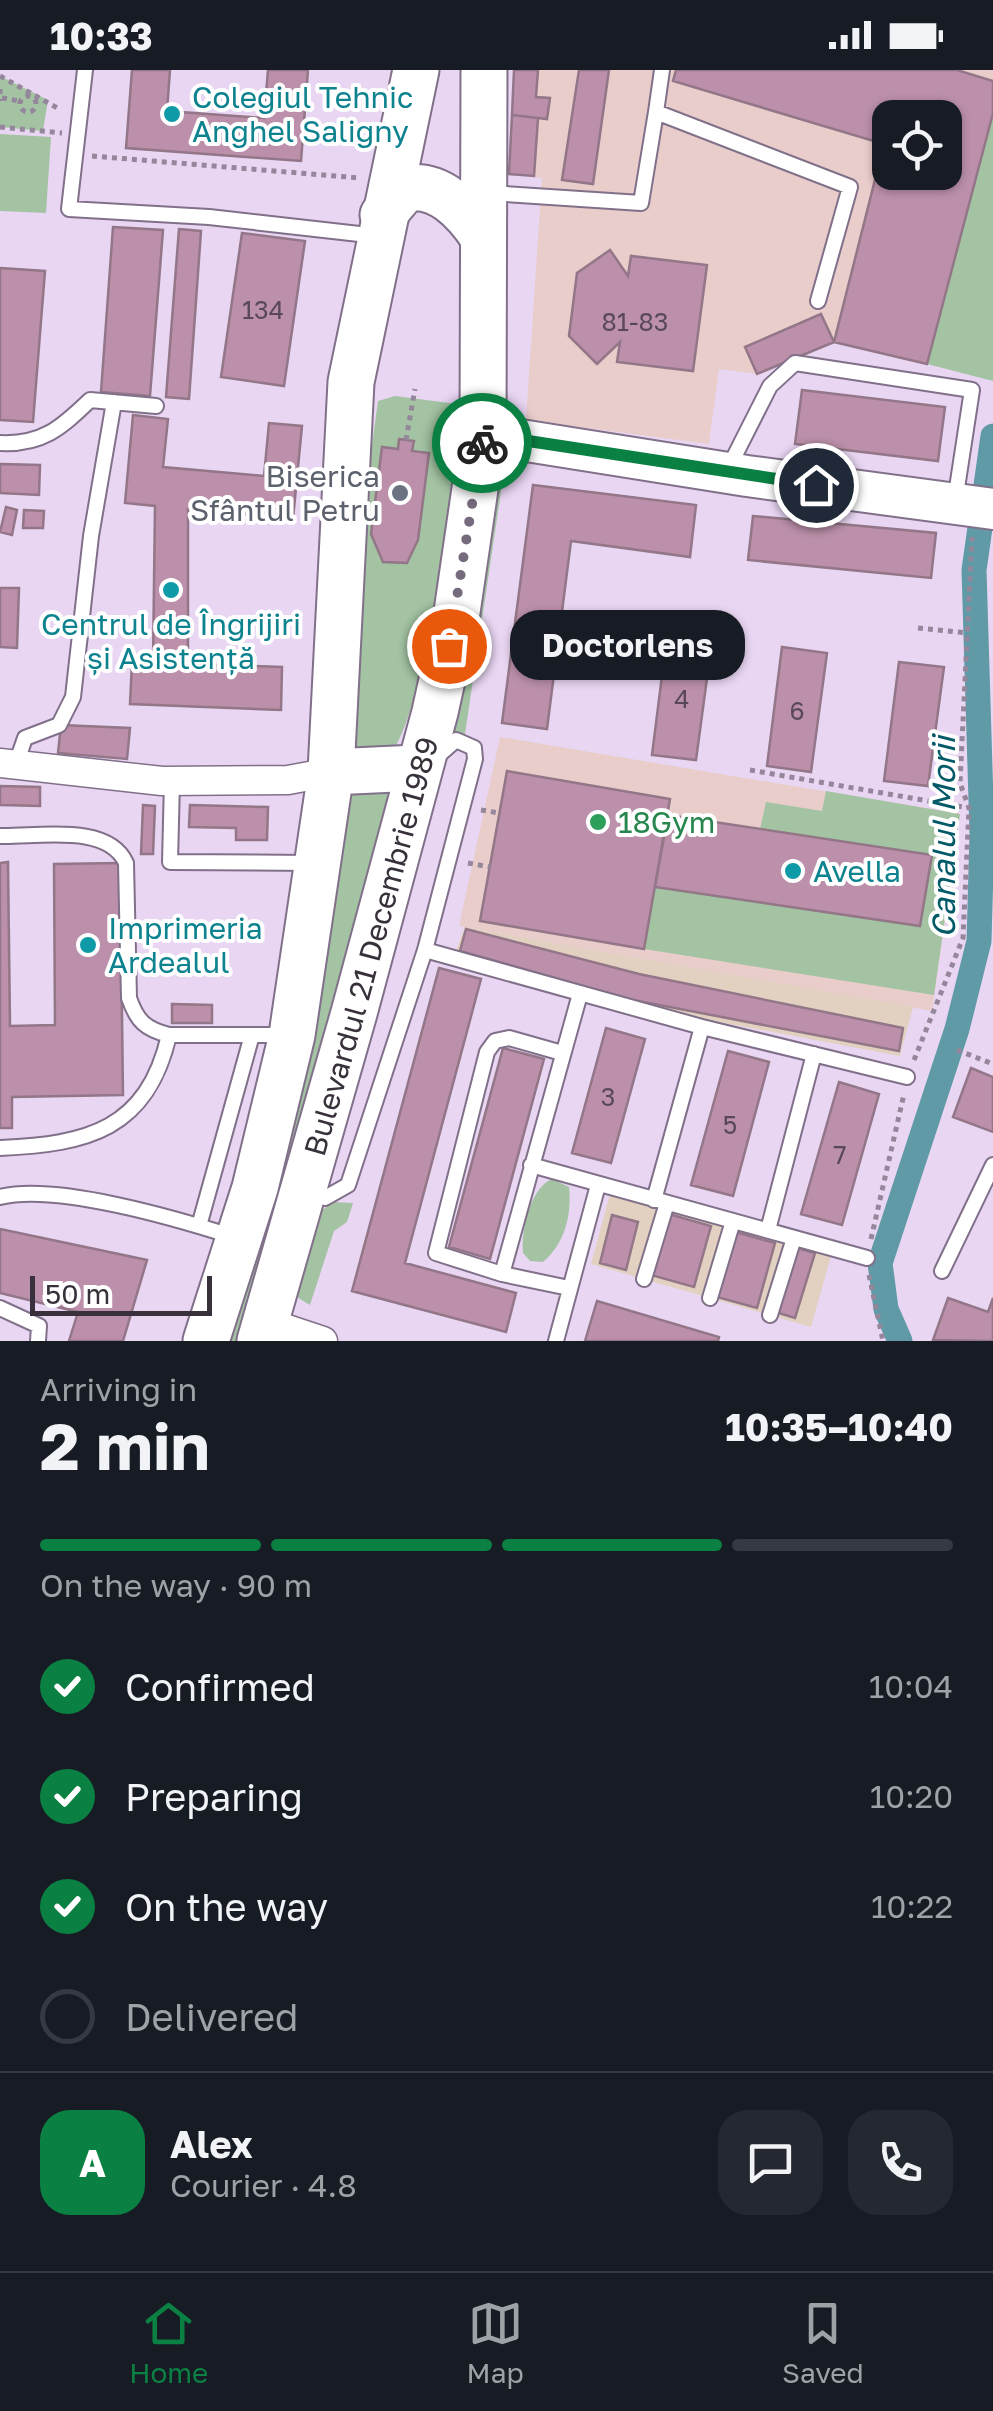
<!DOCTYPE html>
<html lang="en">
<head>
<meta charset="utf-8">
<style>
	:root { --surface:#171b24; --page:#242831; --text:#f1f3f6; --muted:#9ea1a6; --line:#363941; --accent:#0b8043 }
	body { margin:0; font-family:"Golos Text",sans-serif; background:var(--page); color:var(--text); height:100vh; display:flex; flex-direction:column; font-size:38px; white-space:nowrap }
	* { box-sizing:border-box; margin:0 }
	p { font-size:32px; color:var(--muted) }
	.icon { flex:none; width:55px; height:55px; fill:none; stroke:currentColor; stroke-width:2; stroke-linecap:round; stroke-linejoin:round }
	.map { position:relative; height:1271px; overflow:hidden }
	.side { display:flex; flex-direction:column; background:var(--surface); flex:1 }
	.side>* { flex:none }
	.buttons { position:absolute; left:872px; top:30px; display:grid; gap:20px }
	.buttons a { display:grid; place-items:center; width:90px; height:90px; border-radius:20px; background:var(--surface); box-shadow:0 2px 8px #0004; font-size:50px }
	.scale { position:absolute; left:30px; bottom:25px; width:182px; box-sizing:border-box; padding-left:10px; border:5px solid #38313c; border-top:0; font-size:28px; line-height:35px; white-space:nowrap; color:#38313c; -webkit-text-stroke:8px #fff; paint-order:stroke }
	.pin { position:absolute; display:grid; place-items:center; width:85px; height:85px; color:#fff; margin:-42px; border:5px solid #fff; border-radius:50%; box-shadow:0 2px 10px #0007 }
	.courier { position:absolute; display:grid; place-items:center; width:100px; height:100px; margin:-50px; border:8px solid #0b8043; border-radius:50%; background:#fff; color:#222; box-shadow:0 2px 12px #0007 }
	.bubble { position:absolute; height:70px; border-radius:30px; background:var(--surface); box-shadow:0 2px 8px #0004; font-size:32px; font-weight:700; line-height:70px; text-align:center }
	.head em { font-style:normal; font-weight:700 }
	.head div { display:flex; flex-direction:column-reverse }
	.head { display:flex; align-items:center; justify-content:space-between; height:170px; padding:0 40px }
	h1 { font-size:65px; font-weight:700; line-height:75px }
	.bar { display:grid; grid-template-columns:repeat(4,1fr); gap:15px 10px; align-content:center; height:120px; padding:0 40px }
	.bar i { height:12px; border-radius:8px; background:var(--line) }
	.bar .selected { background:var(--accent) }
	.bar p { grid-column:span 4 }
	.line { display:flex; align-items:center; gap:25px; padding:0 40px; border-top:2px solid var(--line) }
	.line div { flex:1 }
	.round { display:grid; place-items:center; flex:none; width:105px; height:105px; border-radius:30px; background:var(--page) }
	ol { padding:0 40px; list-style:none }
	li { display:flex; align-items:center; gap:30px; height:110px }
	li p { margin-inline-start:auto }
	li .icon { padding:10px; border-radius:50%; background:var(--accent); color:#fff; stroke-width:4 }
	li:last-child { color:var(--muted) }
	li i { width:55px; height:55px; border:5px solid var(--line); border-radius:50% }
	.status { display:flex; justify-content:space-between; align-items:center; height:70px; padding:0 50px; background:var(--surface); direction:ltr }
	.status svg { height:28px; fill:currentColor }
	.tab-bar { display:flex; justify-content:space-around; align-items:center; height:140px; border-top:2px solid var(--line); background:var(--surface); font-size:28px; color:var(--muted) }
	.tab-bar a { display:grid; justify-items:center; gap:5px }
	.tab-bar .selected { color:var(--accent) }
	.map>svg:first-child { display:block }
	.commercial { fill:#e8cdcb; fill-rule:evenodd }
	.industrial { fill:#e2d1c0 }
	.green { fill:#a3c3a3 }
	.lines { fill:none; stroke-linecap:round; stroke-linejoin:round }
	.canal { stroke:#609aa7; stroke-width:25 }
	.building { fill:#bc90aa; stroke:#937687; stroke-width:2.5; fill-rule:evenodd }
	.lane-casing { stroke:#817089; stroke-width:18 }
	.street-casing { stroke:#817089; stroke-width:31 }
	.secondary-casing { stroke:#817089; stroke-width:44 }
	.primary-casing { stroke:#817089; stroke-width:49 }
	.path { stroke:#94869b; stroke-width:5; stroke-dasharray:5 5; stroke-linecap:butt }
	.lane { stroke:#fff; stroke-width:14 }
	.street { stroke:#fff; stroke-width:28 }
	.secondary { stroke:#fff; stroke-width:40 }
	.primary { stroke:#fff; stroke-width:45 }
	.done { stroke:#766b7c; stroke-width:10; stroke-dasharray:0 18 }
	.route { stroke:#0b8043; stroke-width:12 }
	.culture-dot { fill:#0f9aa8; stroke:#fff; stroke-width:4 }
	.worship-dot { fill:#6b7280; stroke:#fff; stroke-width:4 }
	.leisure-dot { fill:#2e9e5b; stroke:#fff; stroke-width:4 }
	.labels { text-anchor:middle; dominant-baseline:central; stroke-width:8; stroke-linejoin:round; paint-order:stroke }
	.number-label { font-size:25px; fill:#594958 }
	.culture-label { font-size:30px; fill:#0d838f; stroke:#fff; text-anchor:start }
	.worship-label { font-size:30px; fill:#5b616d; stroke:#fff; text-anchor:end }
	.leisure-label { font-size:30px; fill:#27864d; stroke:#fff; text-anchor:start }
	.street-label { font-size:30px; fill:#38313c; stroke:#fff }
	.water-label { font-size:32px; font-style:italic; fill:#025967; stroke:#fff }
</style>
</head>
<body>
<div class="status"><b>10:33</b><svg viewBox="0 0 49 12"><path d="M0 12V9h3v3zM5 12V6h3v6zM10 12V3h3v9zM15 12V0h3v12zM26 1h20v11H26zM47 4h2v5h-2z"/></svg></div>
<div class="map">
<svg width="993" height="1271" viewBox="0 0 993 1271">
	<rect width="100%" height="100%" fill="#e9d6f3"/>
	<path class="commercial" d="M514 0H993V43L927 294 834 272 757 304 719 299 709 374 526 350 542 108 509 104ZM890 48H945V102H890Z
		M500 667 960 744 932 941 459 856Z"/>
	<path class="industrial" d="M465 857 913 937 900 986 698 948 456 880Z
		M610 1124 831 1186 811 1257 591 1194Z"/>
	<path class="green" d="M0 6 48 30 43 61 0 57Z
		M993 43V311L927 294Z
		M0 64 51 67 46 143 0 141Z
		M395 326 457 334 465 342C453 411 427 638 391 683L352 681 354 508 378 331Z
		M484 413 502 415 465 664H441Z
		M346 712H405L242 1271H217Z
		M826 721 960 744 934 925 644 879 655 817 920 856 932 785 760 759 766 732 822 741Z
		M552 1109 569 1117C572 1144 565 1174 543 1192L530 1191 523 1183C521 1161 530 1118 552 1109Z
		M333 1132 353 1133 347 1152 334 1161 310 1235 295 1226 317 1144Z"/>
	<g class="lines">
		<path class="canal" d="M900 1271 886 1239 880 1193 957 959 979 871 982 764 974 500 993 366"/>
	</g>
	<path class="building" d="M132 0H170L167 41 264 48 268 0H308L301 91 126 78Z
		M514 0H538L536 27 550 28 547 49 512 45Z
		M579 0H609L593 114 562 110Z
		M676 0H957L993 11V43L927 294 834 272 884 74 673 11ZM890 48H945V102H890Z
		M512 45 538 48 534 106 509 104Z
		M113 157 163 160 150 326 101 322Z
		M179 159 201 161 189 329 166 327Z
		M242 163 305 171 284 316 221 307Z
		M610 180 628 206 631 186 707 195 693 301 617 292 620 272 597 294 569 266 577 203Z
		M0 198 45 201 33 352 0 350Z
		M821 244 834 272 757 304 745 277Z
		M802 320 945 337 938 391 795 374Z
		M133 345 168 349 163 397 264 406 269 353 302 356 293 449 188 439V594L282 597 281 640 130 634 132 592 153 593 155 436 125 433Z
		M399 369 414 371 412 381 429 383 418 470 407 493 383 492 371 464 382 377 398 379Z
		M0 394 40 395 39 425 0 423Z
		M533 415 696 435 690 487 571 471 547 659 502 653Z
		M6 437 17 440 12 465 0 462Z
		M24 440 44 441 43 458H23Z
		M753 446 936 463 931 508 748 490Z
		M0 518H19L17 578 0 577Z
		M667 566 712 571 696 690 652 685Z
		M782 577 827 583 811 702 767 696Z
		M899 592 944 597 928 716 884 711Z
		M61 655 130 658 127 689 58 683Z
		M507 701 670 729 644 879 480 851Z
		M0 716 40 717V736L0 735Z
		M143 735 155 736 153 784H141Z
		M190 735 268 737 267 770H236V758L189 757Z
		M668 745 932 785 920 856 655 817Z
		M8 792 10 956 55 955 54 794 120 793 123 1025 12 1027V1058H0V793Z
		M466 859 639 904 903 958 899 981 633 930 460 881Z
		M439 898 481 909 405 1193 516 1223 506 1262 352 1221Z
		M172 934 212 935V953H172Z
		M606 958 645 969 611 1093 572 1083Z
		M503 978 544 989 490 1189 449 1177Z
		M728 981 769 992 733 1126 691 1115Z
		M971 998 993 1007V1062L953 1047Z
		M839 1012 879 1024 842 1155 801 1144Z
		M669 1144 711 1156 694 1217 651 1205Z
		M612 1145 638 1152 626 1200 600 1193Z
		M0 1159 147 1190 123 1271H69L78 1242 0 1223Z
		M732 1161 775 1173 757 1238 713 1226Z
		M794 1177 815 1183 795 1248 775 1242Z
		M948 1228 988 1242 993 1228V1271L933 1270Z
		M597 1231 719 1267 718 1271H585Z"/>
	<g class="lines">
		<g class="lane-casing">
			<path id="lane" d="M85 0 69 139 209 147 377 166
				M656 42 662 0
				M490 123 641 133 656 42 850 117 818 231
				M0 373C42 375 61 358 90 330L156 336
				M728 399 770 316 795 293 972 320 955 431
				M16 694 25 668 59 655 73 627 91 466 114 332
				M172 711 170 792 312 793
				M0 766C39 767 108 753 126 793L129 928C137 951 145 959 169 965
				M425 880 702 957 907 1007
				M562 983 509 968 495 971 487 982 436 1183 502 1204 580 924
				M0 1078C88 1074 147 1060 169 965H287
				M531 1095 867 1188
				M307 1124 325 1128 348 1115 425 880 475 689 474 678 456 670 440 684
				M0 1127C56 1113 178 1149 234 1167
				M654 1130 702 957
				M199 1156 252 965
				M768 1160 814 984
				M942 1201 993 1095
				M502 1204 569 1218
				M644 1209 667 1133
				M710 1228 733 1151
				M0 1238 39 1256 38 1271
				M770 1245 794 1168
				M556 1271 598 1115"/>
		</g>
		<g class="street-casing">
			<path id="street" d="M0 693 162 711 288 710 331 702
				M266 1252 323 1271"/>
		</g>
		<g class="secondary-casing">
			<path id="secondary" d="M483 364 747 406 993 439"/>
		</g>
		<g class="primary-casing">
			<g id="primary">
				<path d="M383 145 405 119C438 111 466 141 483 167"/>
				<path d="M331 702 417 698"/>
				<path d="M206 1271 255 1118 292 965 331 702 351 312 416 0"/>
				<path id="s1" d="M260 1271 354 943 435 642 457 542 483 364 484 0"/>
			</g>
		</g>
		<path class="path" d="M0 6 61 40
			M0 19V31
			M20 34a8 8 0 1 1 16 0a8 8 0 1 1-16 0Z
			M2 28 20 31
			M0 57 62 63
			M92 86 360 108
			M406 370 415 319
			M918 558 967 563
			M750 700 969 738
			M481 740 499 743
			M468 793 490 797
			M957 980 993 994
			M914 990 963 868 969 738 960 713 972 467
			M871 1169 904 1024
			M869 1205 883 1271"/>
		<use href="#lane" class="lane"/>
		<use href="#street" class="street"/>
		<use href="#secondary" class="secondary"/>
		<use href="#primary" class="primary"/>
	</g>
	<g class="lines">
		<path class="done" d="M449 576 482 373"/>
		<path class="route" d="M482 373 483 364 816 415"/>
	</g>
	<g class="culture-dot">
		<circle cx="172" cy="44" r="10"/>
		<circle cx="171" cy="520" r="10"/>
		<circle cx="793" cy="801" r="10"/>
		<circle cx="88" cy="875" r="10"/>
	</g>
	<circle class="worship-dot" cx="400" cy="423" r="10"/>
	<circle class="leisure-dot" cx="598" cy="752" r="10"/>
	<g class="labels">
		<g class="number-label">
			<text x="263" y="239">134</text>
			<text x="635" y="251">81-83</text>
			<text x="682" y="628">4</text>
			<text x="797" y="640">6</text>
			<text x="608" y="1026">3</text>
			<text x="730" y="1054">5</text>
			<text x="840" y="1084">7</text>
		</g>
		<g class="culture-label">
			<text x="192" y="27">Colegiul Tehnic<tspan x="192" dy="34">Anghel Saligny</tspan></text>
			<text x="171" y="554" text-anchor="middle">Centrul de Îngrijiri<tspan x="171" dy="34">și Asistență</tspan></text>
			<text x="813" y="801">Avella</text>
			<text x="108" y="858">Imprimeria<tspan x="108" dy="34">Ardealul</tspan></text>
		</g>
		<g class="worship-label">
			<text x="380" y="406">Biserica<tspan x="380" dy="34">Sfântul Petru</tspan></text>
		</g>
		<g class="leisure-label">
			<text x="618" y="752">18Gym</text>
		</g>
		<g class="street-label">
			<text stroke="none"><textPath href="#s1" startOffset="410">Bulevardul 21 Decembrie 1989</textPath></text>
		</g>
		<g class="water-label">
			<text transform="translate(943 767) rotate(-90)">Canalul Morii</text>
		</g>
	</g>
</svg>
<div class="buttons">
<a><svg class="icon" aria-label="locate" viewBox="0 0 24 24"><circle cx="12" cy="12" r="6"/><path d="M12 2v4M12 18v4M2 12h4M18 12h4"/></svg></a>
</div>
<div class="scale">50 m</div>
<div class="pin" style="left:449px;top:576px;background:#ea580c"><svg class="icon" aria-label="bag" viewBox="0 0 24 24"><path d="M5 8h14l-1 12H6zM9 8a3 3 0 0 1 6 0"/></svg></div>
<div class="pin" style="left:816px;top:415px;background:#1f2937"><svg class="icon" aria-label="home" viewBox="0 0 24 24"><path d="M3 11l9-7 9 7M6 9v11h12V9"/></svg></div>
<div class="courier" style="left:482px;top:373px"><svg class="icon" aria-label="bike" viewBox="0 0 24 24"><circle cx="6" cy="16" r="4"/><circle cx="18" cy="16" r="4"/><path d="M6 16l4-8h5l3 8M10 8l3 8H6M13 5h3"/></svg></div>
<div class="bubble" style="left:510px;top:540px;width:235px">Doctorlens</div>
</div>
<section class="side">
<div class="head"><div><h1>2 min</h1><p>Arriving in</p></div><em>10:35–10:40</em></div>
<div class="bar"><i class="selected"></i><i class="selected"></i><i class="selected"></i><i></i><p>On the way · 90 m</p></div>
<ol>
<li><svg class="icon" aria-label="check" viewBox="0 0 24 24"><path d="M5 12l5 5 9-10"/></svg>Confirmed<p>10:04</p></li>
<li><svg class="icon" aria-label="check" viewBox="0 0 24 24"><path d="M5 12l5 5 9-10"/></svg>Preparing<p>10:20</p></li>
<li><svg class="icon" aria-label="check" viewBox="0 0 24 24"><path d="M5 12l5 5 9-10"/></svg>On the way<p>10:22</p></li>
<li><i></i>Delivered</li>
</ol>
<div class="line" style="height:180px"><b class="round" style="background:var(--accent);color:#fff">A</b><div><b>Alex</b><p>Courier · 4.8</p></div><a class="round"><svg class="icon" aria-label="chat" viewBox="0 0 24 24"><path d="M4 5h16v11H9l-5 4z"/></svg></a><a class="round"><svg class="icon" aria-label="phone" viewBox="0 0 24 24"><path d="M5 4h4l2 5-3 2q2 4 5 5l2-3 5 2v4C11 20 4 13 5 4z"/></svg></a></div>
</section>
<nav class="tab-bar">
<a class="selected"><svg class="icon" aria-label="home" viewBox="0 0 24 24"><path d="M3 11l9-7 9 7M6 9v11h12V9"/></svg>Home</a>
<a><svg class="icon" aria-label="map" viewBox="0 0 24 24"><path d="M3 6l6-2 6 2 6-2v14l-6 2-6-2-6 2zM9 4v14M15 6v14"/></svg>Map</a>
<a><svg class="icon" aria-label="saved" viewBox="0 0 24 24"><path d="M7 4h10v16l-5-4-5 4z"/></svg>Saved</a>
</nav>
</body>
</html>
